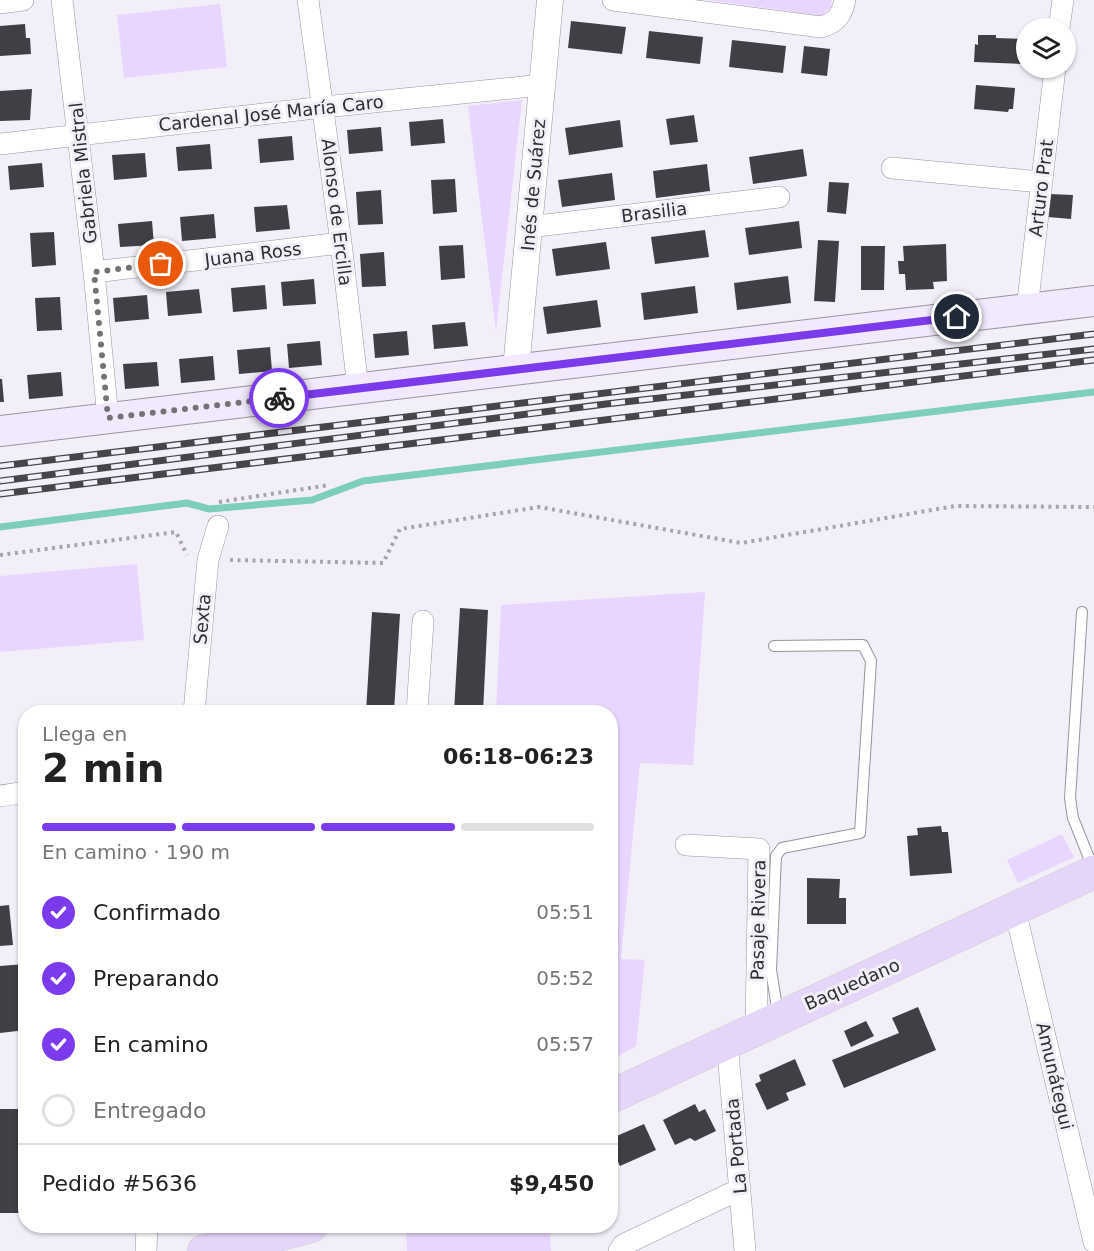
<!DOCTYPE html>
<html lang="es">
<head>
<meta charset="utf-8">
<style>
	:root { --surface:#fff; --page:#f6f6f6; --text:#222; --muted:#767676; --line:#e0e0e0; --accent:#7c3aed }
	body { margin:0; font-family:"DejaVu Sans",sans-serif; background:var(--page); color:var(--text); height:100vh; display:flex; flex-direction:column; font-size:22px; white-space:nowrap }
	* { box-sizing:border-box; margin:0 }
	p { font-size:20px; color:var(--muted) }
	.icon { flex:none; width:33px; height:33px; fill:none; stroke:currentColor; stroke-width:2; stroke-linecap:round; stroke-linejoin:round }
	.map { position:relative; flex:1; overflow:hidden }
	.side { position:absolute; left:18px; top:705px; width:600px; height:528px; display:flex; flex-direction:column; background:var(--surface); border-radius:24px; box-shadow:0 2px 4px #0004 }
	.side>* { flex:none }
	.buttons { position:absolute; left:1016px; top:18px; display:grid; gap:12px }
	.buttons a { display:grid; place-items:center; width:60px; height:60px; border-radius:50%; background:var(--surface); box-shadow:0 2px 4px #0004; font-size:30px }
	.pin { position:absolute; display:grid; place-items:center; width:51px; height:51px; color:#fff; margin:-26px; border:3px solid #fff; border-radius:50%; box-shadow:0 2px 6px #0007 }
	.courier { position:absolute; display:grid; place-items:center; width:60px; height:60px; margin:-30px; border:4px solid #7c3aed; border-radius:50%; background:#fff; color:#222; box-shadow:0 2px 8px #0007 }
	.head em { font-style:normal; font-weight:700 }
	.head div { display:flex; flex-direction:column-reverse }
	.head { display:flex; align-items:center; justify-content:space-between; height:102px; padding:0 24px }
	h1 { font-size:39px; font-weight:700; line-height:45px }
	.bar { display:grid; grid-template-columns:repeat(4,1fr); gap:9px 6px; align-content:center; height:72px; padding:0 24px }
	.bar i { height:8px; border-radius:4px; background:var(--line) }
	.bar .current { background:var(--accent) }
	.bar p { grid-column:span 4 }
	.line { display:flex; align-items:center; gap:15px; padding:0 24px; border-top:2px solid var(--line) }
	.line div { flex:1 }
	ol { padding:0 24px; list-style:none }
	li { display:flex; align-items:center; gap:18px; height:66px }
	li p { margin-inline-start:auto }
	li .icon { padding:6px; border-radius:50%; background:var(--accent); color:#fff; stroke-width:4 }
	li:last-child { color:var(--muted) }
	li i { width:33px; height:33px; border:3px solid var(--line); border-radius:50% }
	.map>svg:first-child { display:block }
	.green { fill:#e8d6fe }
	.lines { fill:none; stroke-linecap:round; stroke-linejoin:round }
	.stream { stroke:#7dcebc; stroke-width:7 }
	.building { fill:#413e46 }
	.service-casing { stroke:#98949d; stroke-width:12 }
	.minor-casing { stroke:#98949d; stroke-width:22 }
	.tertiary-casing { stroke:#98949d; stroke-width:27 }
	.secondary-casing { stroke:#98949d; stroke-width:32 }
	.primary-casing { stroke:#d1d1d2; stroke-width:34 }
	.path { stroke:#a7a4ab; stroke-width:4; stroke-dasharray:3 4.5; stroke-linecap:butt }
	.service { stroke:#fff; stroke-width:10 }
	.minor { stroke:#fff; stroke-width:21 }
	.tertiary { stroke:#fff; stroke-width:26 }
	.secondary { stroke:#f2eafc; stroke-width:30 }
	.primary { stroke:#e5d5f8; stroke-width:33 }
	.rail-casing { stroke:#474549; stroke-width:7 }
	.rail { stroke:#f3eff9; stroke-width:4.5; stroke-dasharray:14; stroke-linecap:butt }
	.done { stroke:#747277; stroke-width:6; stroke-dasharray:0 10.8 }
	.route { stroke:#7c3aed; stroke-width:8 }
	.labels { text-anchor:middle; dominant-baseline:central; stroke-width:6; stroke-linejoin:round; paint-order:stroke }
	.street-label { font-size:18px; fill:#2f2e31; stroke:#f3eff9 }
</style>
</head>
<body>
<div class="map">
<svg width="1094" height="1251" viewBox="0 0 1094 1251">
	<rect width="100%" height="100%" fill="#f3eff9"/>
	<path class="green" d="M708 0H832L831 7 822 16Z
		M220 4 227 67 124 78 117 15Z
		M522 100 496 331 468 106Z
		M137 564 144 640 0 652V576Z
		M705 592 693 765 640 763 621 959 645 960 636 1046 611 1060 610 712H496L501 605Z
		M1062 834 1074 857 1018 883 1007 860Z
		M406 1226H549L551 1251H407Z"/>
	<g class="lines">
		<path class="stream" d="M0 527 187 503 209 509 312 500 363 481 1094 392"/>
	</g>
	<path class="building" d="M571 21 626 27 622 54 568 48Z
		M25 24 26 38H30L31 54 0 56V26Z
		M649 31 703 37 700 64 646 58Z
		M978 35H996V38L1023 39V64L974 62 975 44 978 45Z
		M732 40 786 46 783 73 729 67Z
		M804 46 830 49 827 76 801 73Z
		M976 85 1015 88 1013 109H1009L1008 112 974 109Z
		M32 89 30 120 0 121V91Z
		M694 115 698 142 670 145 666 119Z
		M443 119 445 143 411 146 409 122Z
		M620 120 623 147 569 155 565 128Z
		M381 127 383 151 349 154 347 130Z
		M292 136 294 160 260 163 258 139Z
		M210 144 212 169 178 171 176 147Z
		M803 149 807 176 753 184 749 157Z
		M145 153 147 177 114 180 112 155Z
		M42 163 44 187 10 190 8 166Z
		M707 164 710 191 656 198 653 171Z
		M612 173 615 200 562 207 558 180Z
		M455 179 457 212 433 214 431 180Z
		M829 182 849 183 846 214 827 212Z
		M381 190 383 224 358 225 356 192Z
		M1049 194 1073 195 1071 219 1048 217Z
		M287 205 290 229 256 232 254 207Z
		M214 214 216 238 182 241 180 217Z
		M152 221 154 245 120 247 118 224Z
		M799 221 802 248 749 255 745 228Z
		M705 230 709 257 655 264 651 237Z
		M54 232 56 265 32 267 30 233Z
		M818 240 839 241 835 302 814 301Z
		M606 242 610 269 556 276 552 249Z
		M946 244 947 281 933 282 934 289 906 290 905 274H899L898 261H904L903 246Z
		M463 245 465 278 441 280 439 246Z
		M861 246H885L884 290H861Z
		M384 252 386 286 362 287 360 254Z
		M788 276 791 303 737 310 734 283Z
		M314 279 316 304 283 306 281 282Z
		M265 285 267 309 233 312 231 288Z
		M695 286 698 313 644 320 641 293Z
		M199 289 202 313 168 316 166 292Z
		M147 295 149 319 115 322 113 298Z
		M60 297 62 330 37 331 35 298Z
		M597 300 601 327 547 334 543 307Z
		M465 322 468 346 434 349 432 325Z
		M407 331 409 355 375 358 373 334Z
		M320 341 322 365 289 368 287 344Z
		M270 347 272 371 239 374 237 350Z
		M213 356 215 380 181 383 179 359Z
		M157 362 159 386 125 389 123 364Z
		M61 372 63 396 29 399 27 375Z
		M0 379H2L4 402H0Z
		M460 608 488 610 483 712H454Z
		M372 612 400 614 394 712H366Z
		M941 826 942 832H948L952 873 910 876 907 836 918 835 917 828Z
		M807 878 840 879 839 898H846V924H807Z
		M9 905 13 945 0 946V906Z
		M25 964 26 1030 0 1033V966Z
		M918 1007 936 1050 844 1088 832 1060 899 1033 892 1018Z
		M866 1021 874 1036 851 1047 844 1031Z
		M795 1059 806 1085 786 1093 789 1100 767 1110 755 1084 761 1081 759 1075Z
		M695 1104 699 1112 705 1109 716 1131 695 1141 690 1138 675 1145 663 1120Z
		M0 1109H26L25 1213H0Z
		M644 1124 656 1150 620 1166 610 1145V1139Z"/>
	<g class="lines">
		<g class="service-casing">
			<path id="service" d="M1082 612 1070 798 1073 818 1093 868
				M774 646 863 645 871 661 860 833 782 848 776 856 771 970 778 1014"/>
		</g>
		<g class="minor-casing">
			<path id="minor" d="M62 0 94 272 108 418
				M308 0 341 243 358 388
				M613 0 821 27C836 23 842 15 845 0
				M0 3 23 0
				M1059 28 1063 0
				M0 144 324 107 542 85
				M892 168 1041 182
				M529 227 779 197
				M94 272 341 243
				M1027 309 1055 68
				M194 712 208 560 218 526
				M417 712 423 621
				M0 796 26 792
				M686 845 759 849 756 1028
				M1015 910 1094 1242
				M727 1041 745 1251
				M146 1251 147 1226
				M619 1251 623 1245 740 1189"/>
		</g>
		<g class="tertiary-casing">
			<path id="tertiary" d="M516 369 550 0"/>
		</g>
		<g class="secondary-casing">
			<path id="secondary" d="M0 431 1094 301"/>
		</g>
		<g class="primary-casing">
			<path id="primary" d="M610 1097 1094 872
				M204 1251 242 1244 311 1226"/>
		</g>
		<path class="path" d="M219 502 329 485
			M0 555 176 532 187 555
			M230 560 383 563 400 529 539 507 741 543 955 506 1094 507"/>
		<use href="#service" class="service"/>
		<use href="#minor" class="minor"/>
		<use href="#tertiary" class="tertiary"/>
		<use href="#secondary" class="secondary"/>
		<use href="#primary" class="primary"/>
		<g class="rail-casing">
			<path id="rail" d="M0 466 1094 334
				M0 481 606 404 1094 349
				M0 494 1094 360"/>
		</g>
		<use href="#rail" class="rail"/>
	</g>
	<g class="lines">
		<path class="done" d="M161 264 94 272 108 418 279 398"/>
		<path class="route" d="M279 398 957 317"/>
	</g>
	<g class="labels">
		<g class="street-label">
			<text transform="translate(271 113) rotate(-6)">Cardenal José María Caro</text>
			<text transform="translate(83 173) rotate(-96)">Gabriela Mistral</text>
			<text transform="translate(533 185) rotate(-85)">Inés de Suárez</text>
			<text transform="translate(1041 188) rotate(-83)">Arturo Prat</text>
			<text transform="translate(337 212) rotate(83)">Alonso de Ercilla</text>
			<text transform="translate(654 212) rotate(-7)">Brasilia</text>
			<text transform="translate(253 254) rotate(-7)">Juana Ross</text>
			<text transform="translate(202 619) rotate(-85)">Sexta</text>
			<text transform="translate(758 920) rotate(-89)">Pasaje Rivera</text>
			<text transform="translate(852 984) rotate(-24)">Baquedano</text>
			<text transform="translate(1055 1076) rotate(77)">Amunátegui</text>
			<text transform="translate(736 1146) rotate(-95)">La Portada</text>
		</g>
	</g>
</svg>
<div class="buttons">
<a><svg class="icon" aria-label="layers" viewBox="0 0 24 24"><path d="M12 4l9 5-9 5-9-5zM3 14l9 5 9-5"/></svg></a>
</div>
<div class="pin" style="left:161px;top:264px;background:#ea580c"><svg class="icon" aria-label="bag" viewBox="0 0 24 24"><path d="M5 8h14l-1 12H6zM9 8a3 3 0 0 1 6 0"/></svg></div>
<div class="pin" style="left:957px;top:317px;background:#1f2937"><svg class="icon" aria-label="home" viewBox="0 0 24 24"><path d="M3 11l9-7 9 7M6 9v11h12V9"/></svg></div>
<div class="courier" style="left:279px;top:398px"><svg class="icon" aria-label="bike" viewBox="0 0 24 24"><circle cx="6" cy="16" r="4"/><circle cx="18" cy="16" r="4"/><path d="M6 16l4-8h5l3 8M10 8l3 8H6M13 5h3"/></svg></div>
<section class="side">
<div class="head"><div><h1>2 min</h1><p>Llega en</p></div><em>06:18–06:23</em></div>
<div class="bar"><i class="current"></i><i class="current"></i><i class="current"></i><i></i><p>En camino · 190 m</p></div>
<ol>
<li><svg class="icon" aria-label="check" viewBox="0 0 24 24"><path d="M5 12l5 5 9-10"/></svg>Confirmado<p>05:51</p></li>
<li><svg class="icon" aria-label="check" viewBox="0 0 24 24"><path d="M5 12l5 5 9-10"/></svg>Preparando<p>05:52</p></li>
<li><svg class="icon" aria-label="check" viewBox="0 0 24 24"><path d="M5 12l5 5 9-10"/></svg>En camino<p>05:57</p></li>
<li><i></i>Entregado</li>
</ol>
<div class="line" style="height:78px"><div>Pedido #5636</div><b>$9,450</b></div>
</section>
</div>
</body>
</html>
